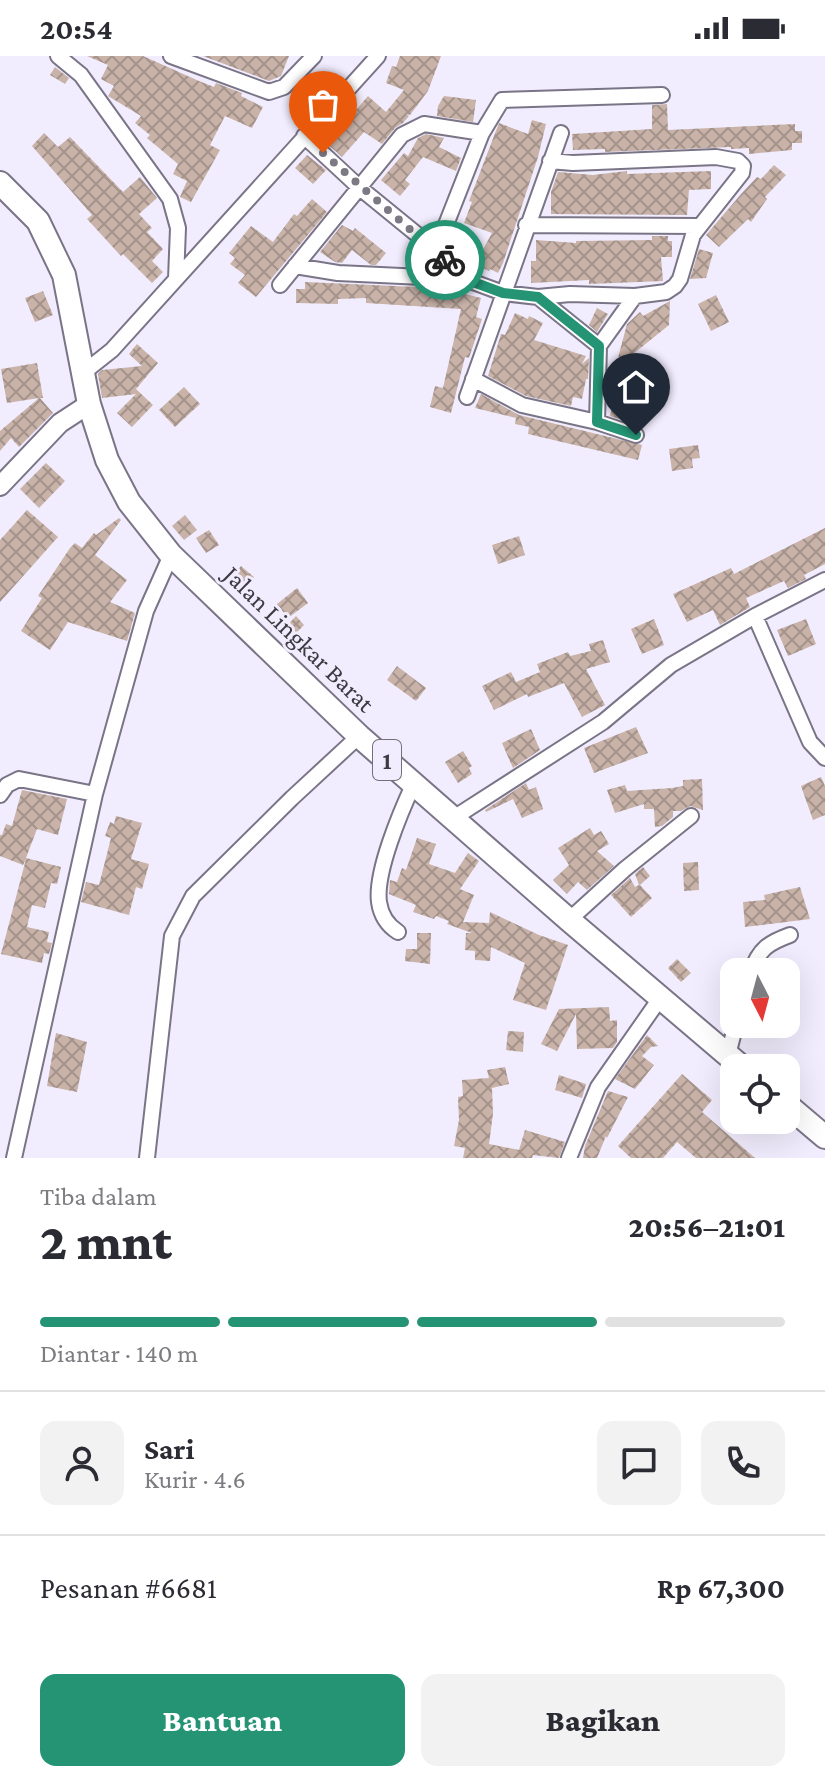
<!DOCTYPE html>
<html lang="id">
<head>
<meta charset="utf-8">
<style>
	:root { --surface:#fff; --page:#f2f2f3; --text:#2b2b33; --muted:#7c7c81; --line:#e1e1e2; --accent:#259475 }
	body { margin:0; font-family:"Crimson Pro",serif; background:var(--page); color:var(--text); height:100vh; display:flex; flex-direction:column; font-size:30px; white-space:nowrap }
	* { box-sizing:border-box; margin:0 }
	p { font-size:26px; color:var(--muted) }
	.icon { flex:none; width:44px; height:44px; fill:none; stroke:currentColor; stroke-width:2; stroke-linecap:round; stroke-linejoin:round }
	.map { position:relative; height:1102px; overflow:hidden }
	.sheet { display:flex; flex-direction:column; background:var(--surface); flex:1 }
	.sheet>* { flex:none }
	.needle { width:52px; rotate:174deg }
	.fabs { position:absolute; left:720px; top:902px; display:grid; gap:16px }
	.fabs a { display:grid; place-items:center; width:80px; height:80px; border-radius:16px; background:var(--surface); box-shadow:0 8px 32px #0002; font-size:40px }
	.pin { position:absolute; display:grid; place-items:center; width:68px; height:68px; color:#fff; margin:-82px -34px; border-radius:50% 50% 50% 0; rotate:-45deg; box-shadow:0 0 8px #0007 }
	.pin .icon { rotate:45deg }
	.courier { position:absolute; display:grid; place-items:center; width:80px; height:80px; margin:-40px; border:6px solid #259475; border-radius:50%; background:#fff; color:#222; box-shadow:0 2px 10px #0007 }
	.headline em { font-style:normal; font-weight:800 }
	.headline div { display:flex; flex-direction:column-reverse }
	.headline { display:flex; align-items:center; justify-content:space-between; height:136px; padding:0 40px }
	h1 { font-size:52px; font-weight:800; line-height:60px }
	.bar { display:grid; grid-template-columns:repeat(4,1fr); gap:12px 8px; align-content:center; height:96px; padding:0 40px }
	.bar i { height:10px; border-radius:6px; background:var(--line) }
	.bar .active { background:var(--accent) }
	.bar p { grid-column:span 4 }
	.line { display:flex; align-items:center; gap:20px; padding:0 40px; border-top:2px solid var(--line) }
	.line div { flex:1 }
	.round { display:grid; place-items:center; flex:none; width:84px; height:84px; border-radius:16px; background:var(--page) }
	.cta { display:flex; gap:16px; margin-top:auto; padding:16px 40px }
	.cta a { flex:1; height:92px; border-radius:16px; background:var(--accent); color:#fff; font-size:32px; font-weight:800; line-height:92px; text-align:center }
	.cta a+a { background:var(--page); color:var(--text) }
	.status { display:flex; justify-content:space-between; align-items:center; height:56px; padding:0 40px; background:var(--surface); direction:ltr }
	.status svg { height:22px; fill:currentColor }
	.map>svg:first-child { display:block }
	.building { fill:url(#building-cross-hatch) }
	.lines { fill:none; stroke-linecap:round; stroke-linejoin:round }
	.minor-casing { stroke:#7a7487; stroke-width:18 }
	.major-casing { stroke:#7a7487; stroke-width:22 }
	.highway-casing { stroke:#7a7487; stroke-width:26 }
	.minor { stroke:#fff; stroke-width:14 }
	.major { stroke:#fff; stroke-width:18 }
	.highway { stroke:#fff; stroke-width:22 }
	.done { stroke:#7c7984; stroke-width:8; stroke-dasharray:0 14.4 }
	.route { stroke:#259475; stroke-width:10 }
	.labels { text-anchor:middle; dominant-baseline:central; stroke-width:6; stroke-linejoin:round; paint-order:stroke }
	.shield { fill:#f2edfe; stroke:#73707a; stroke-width:2 }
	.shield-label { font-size:24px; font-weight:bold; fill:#3d3a42 }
	.street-label { font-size:26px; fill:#3d3a42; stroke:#f2edfe }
</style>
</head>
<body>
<div class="status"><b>20:54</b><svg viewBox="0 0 49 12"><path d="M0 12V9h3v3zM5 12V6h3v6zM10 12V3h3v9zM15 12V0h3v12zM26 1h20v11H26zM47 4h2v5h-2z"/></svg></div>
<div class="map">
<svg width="825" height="1102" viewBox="0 0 825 1102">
	<defs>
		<pattern id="building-cross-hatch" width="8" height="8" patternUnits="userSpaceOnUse" patternTransform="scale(2)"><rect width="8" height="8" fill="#c9b3a9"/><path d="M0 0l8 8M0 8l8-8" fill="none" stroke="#a4938b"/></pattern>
	</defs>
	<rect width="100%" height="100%" fill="#f2edfe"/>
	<path class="building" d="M87 0H143L199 25 214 31 216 27 242 37 241 40 263 51 252 72 225 60 210 89 220 94 191 146 180 141 187 125 173 118 178 108 147 82 150 79 135 67 141 60 108 40 114 30 101 23 108 9Z
		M203 0H289L281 20 269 25Z
		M400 0H441L428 35 410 59 406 58 409 60 403 67 395 72 382 88 364 76 342 101 323 84 340 65 344 68 368 40 386 56 404 34 386 27 392 10 396 11Z
		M55 11 69 22 65 28 50 19Z
		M444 40 476 44 473 66 437 60 438 50Z
		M667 48 668 74 795 68V75H802V87H792V94L749 98V92L731 93V91L605 96V93L573 94 572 78 652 73V49Z
		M532 64 546 68 538 101 503 207 498 217 490 213 489 215 475 208 492 177 464 167 472 146 469 145 499 67 528 78Z
		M44 77 58 91 70 81 123 136 140 121 157 142 139 158 152 172 147 176 163 193 152 205 163 216 152 227 123 198 121 200 87 163 92 159 32 90Z
		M426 78 444 82 439 91 461 102 456 115 423 101 405 124 410 128 400 140 381 124 404 97 408 100 418 82Z
		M307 99 326 114 313 128 295 112Z
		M774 109 786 119 765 141 767 143 751 166 748 163 719 191 706 179 742 137 757 121 761 123Z
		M627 115V118L711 115V133L689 134 687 159 551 158V136L558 116 593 119Z
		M312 143 327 156 256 241 238 227 245 219 230 208 235 202 229 197 251 170 273 186 294 158 297 160Z
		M342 169 353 175 355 172 386 197 376 209H371L352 194 342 207 335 206 320 196Z
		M652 180H668V185H672V201H661L663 225 589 228V224L531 227V205H536V184L576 187V185L652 184Z
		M699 193 713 197 706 222 690 223Z
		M305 226 462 233 461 237 481 242 476 261 482 263 469 302 465 301 451 357 430 351 435 330 443 332 461 253 366 247V242L338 243V248L296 247V233H305Z
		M43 235 53 259 35 266 25 242Z
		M716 239 729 266 711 275 698 248Z
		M670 245 669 269 627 303 639 307 629 340 642 343 637 366 632 365V367L610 360 619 318 614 317 627 268 640 256 643 260Z
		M597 252 608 258 597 276 589 269Z
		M515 257 528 263 529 260 543 267 534 284 586 300 582 308 589 302 588 323H586L582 343 573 341 571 350 526 340 488 320 501 278 505 279Z
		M137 288 158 307 136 333 153 349 132 371 117 357 136 338 102 342 98 318 102 314 142 310 129 298Z
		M37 307 43 342H40L53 357 19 391 11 382 0 395V375L39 342 7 347 1 313Z
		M184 331 200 348 175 371 159 354Z
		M481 338 519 359 642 389 638 404 528 378 529 371 515 368 516 362 475 352Z
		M698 389 700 402 692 403 693 412 672 415 669 393Z
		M46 407 65 425 39 452 20 433Z
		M27 454 58 481 0 546V484Z
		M185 459 197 474 184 484 172 470Z
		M119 462 121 464 95 499 127 524 110 546 135 557 127 585 68 566 50 594 21 575 42 542 38 540 70 492 75 487 82 492 94 477 96 479Z
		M825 472V508L804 519 806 523 788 532 784 525 746 542 750 551 720 569 713 554 687 566 673 538 731 512 734 518Z
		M209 474 219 489 206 497 196 482Z
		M519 480 525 499 498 508 492 489Z
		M241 510 254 521 241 535 229 524Z
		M297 532 308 547 288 562 277 548Z
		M296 560 304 569 290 583 282 575Z
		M654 563 664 589 642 598 631 573Z
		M806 563 816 588 788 600 777 574Z
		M603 584 610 606 586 613 605 649 582 661 564 627 528 641 527 638 494 654 482 630 511 616 516 626 540 616 537 608 568 596 570 600 591 595 589 588Z
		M397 610 426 632 416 645 387 624Z
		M636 671 648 697 594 717 584 692Z
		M531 673 540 694 513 712 502 687Z
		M463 695 472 710 469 712 472 718 458 727 445 706Z
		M821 721 825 730V759L813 764 801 730Z
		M702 723 703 754 690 750 681 755H673V761L662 770 655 771 654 753H644V748L615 757 607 734 625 729 627 735 672 732 683 730V724Z
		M526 727 529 734 536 731 543 753 522 762 513 743 486 756 485 754Z
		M22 734 67 743 58 779 37 773 26 802 61 811 57 828 51 827 45 852 32 849 27 871 49 876 47 886 52 887 49 898 44 897 42 907 1 898 26 803 23 809 0 800V779H2L6 768 12 770Z
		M116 760 142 767 131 803 149 808 142 833 136 831 129 859 81 846 86 826 99 829 111 782 105 780 110 766 114 768Z
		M590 772 594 779 601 775 609 788 597 795 614 810 587 834 578 826 567 838 553 824 569 809 558 792Z
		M417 782 436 788 429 808 455 817 468 797 479 805 460 833 474 839 463 866 489 867 490 856 539 879 568 889 546 954 513 944 525 907 491 891 490 905 475 904V895L465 894 466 877H472L447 868 449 865 436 860 434 863 413 856 416 849 389 838 390 824 397 826 402 812 406 814Z
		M698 806 699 834 684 835 683 807Z
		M643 811 650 820 640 829 652 842 631 861 611 839 630 822 635 831 639 829 635 818Z
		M800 831 810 863 745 871 743 846 765 844 764 839Z
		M417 877H431L430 908 405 905 406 893H417Z
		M677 903 691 917 681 926 668 912Z
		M609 951 610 965 617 964V986L613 992 577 993 576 958 557 995 541 988 559 953Z
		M508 975 524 976 523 996 506 994Z
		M56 977 87 986 77 1036 47 1030Z
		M647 979 658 990 651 991 642 1000 654 1009 635 1033 615 1023Z
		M505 1011 509 1028 492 1032 493 1058 489 1088 519 1094 525 1074 565 1086 559 1102 533 1099 532 1102H463L465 1092 454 1090 459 1064 458 1041 463 1040 462 1024 489 1022 487 1014Z
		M682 1018 712 1044 702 1056 755 1102H696L677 1086 663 1102H631L618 1090Z
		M559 1019 586 1028 582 1042 555 1034Z
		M608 1035 628 1041 607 1082 606 1080 597 1102H583L585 1090Z"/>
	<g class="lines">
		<g class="minor-casing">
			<path id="minor" d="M58 0 81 19 170 143 178 172 176 223
				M171 0 269 36 284 31 314 0
				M482 77 502 44 662 39
				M304 80 360 132 436 194 465 223 503 237 538 241 570 238 635 240 666 236 675 230 680 223 693 179 742 117 743 110 738 105 716 101 573 107 550 105
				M526 169 699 170
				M295 210 338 217 465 223
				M280 229 402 79 424 68 482 77 436 194
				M538 241 599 290 635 240
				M83 317 112 294 378 0
				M473 323 522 349 597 366 636 379
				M467 341 561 77
				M597 366 599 290
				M755 560 810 686 825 702
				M0 739 7 729 19 723 95 738
				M452 763 603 666 671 609 755 560 825 524
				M569 864 625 813 691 760
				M398 876C387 869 381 860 379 846 375 816 401 755 414 727
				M751 916C759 893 768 887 790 879
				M728 999 736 968
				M14 1102 95 738 146 555 171 499
				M147 1102 172 880 193 840 292 742 359 680
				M569 1102 598 1031 661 941"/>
		</g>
		<g class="major-casing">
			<path id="major" d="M0 430 60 367 89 348"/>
		</g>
		<g class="highway-casing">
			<path id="highway" d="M0 127 38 165 64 219 89 348 107 404 129 446 171 499 359 680 569 864 743 1012
				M786 1048 825 1081"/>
		</g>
		<use href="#minor" class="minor"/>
		<use href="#major" class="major"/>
		<use href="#highway" class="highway"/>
	</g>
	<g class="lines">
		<path class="done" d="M323 97 445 204"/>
		<path class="route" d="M445 204 465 223 503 237 538 241 599 290 597 366 636 379"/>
	</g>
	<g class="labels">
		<rect class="shield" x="373" y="684" width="28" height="40" rx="6"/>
		<g class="shield-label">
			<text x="387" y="704">1</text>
		</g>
		<g class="street-label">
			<text transform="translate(299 583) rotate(44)">Jalan Lingkar Barat</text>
		</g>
	</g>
</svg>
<div class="fabs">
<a><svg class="needle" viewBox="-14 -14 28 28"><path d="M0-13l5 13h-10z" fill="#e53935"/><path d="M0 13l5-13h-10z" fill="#7c7c81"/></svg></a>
<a><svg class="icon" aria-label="locate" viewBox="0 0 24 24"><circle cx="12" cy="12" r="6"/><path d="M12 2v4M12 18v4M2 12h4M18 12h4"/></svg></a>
</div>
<div class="pin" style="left:323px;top:97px;background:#ea580c"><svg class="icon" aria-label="bag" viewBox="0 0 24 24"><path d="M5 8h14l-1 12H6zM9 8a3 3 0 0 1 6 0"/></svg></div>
<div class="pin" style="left:636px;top:379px;background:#1f2937"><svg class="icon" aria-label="home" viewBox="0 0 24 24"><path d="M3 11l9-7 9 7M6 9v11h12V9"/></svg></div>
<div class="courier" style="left:445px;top:204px"><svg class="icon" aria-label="bike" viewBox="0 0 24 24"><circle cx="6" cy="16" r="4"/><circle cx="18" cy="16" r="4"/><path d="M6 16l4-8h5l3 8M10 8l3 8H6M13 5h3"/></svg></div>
</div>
<section class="sheet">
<div class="headline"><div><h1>2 mnt</h1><p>Tiba dalam</p></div><em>20:56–21:01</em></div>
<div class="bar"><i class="active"></i><i class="active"></i><i class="active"></i><i></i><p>Diantar · 140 m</p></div>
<div class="line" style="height:144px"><a class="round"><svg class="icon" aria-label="person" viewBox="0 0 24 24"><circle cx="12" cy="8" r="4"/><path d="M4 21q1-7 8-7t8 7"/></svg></a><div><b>Sari</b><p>Kurir · 4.6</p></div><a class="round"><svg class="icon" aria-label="chat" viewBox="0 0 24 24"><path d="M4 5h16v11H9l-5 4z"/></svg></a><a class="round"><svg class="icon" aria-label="phone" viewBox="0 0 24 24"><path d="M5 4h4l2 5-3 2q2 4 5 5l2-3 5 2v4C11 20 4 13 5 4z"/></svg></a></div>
<div class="line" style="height:104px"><div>Pesanan #6681</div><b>Rp 67,300</b></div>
<div class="cta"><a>Bantuan</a><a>Bagikan</a></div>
</section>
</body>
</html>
